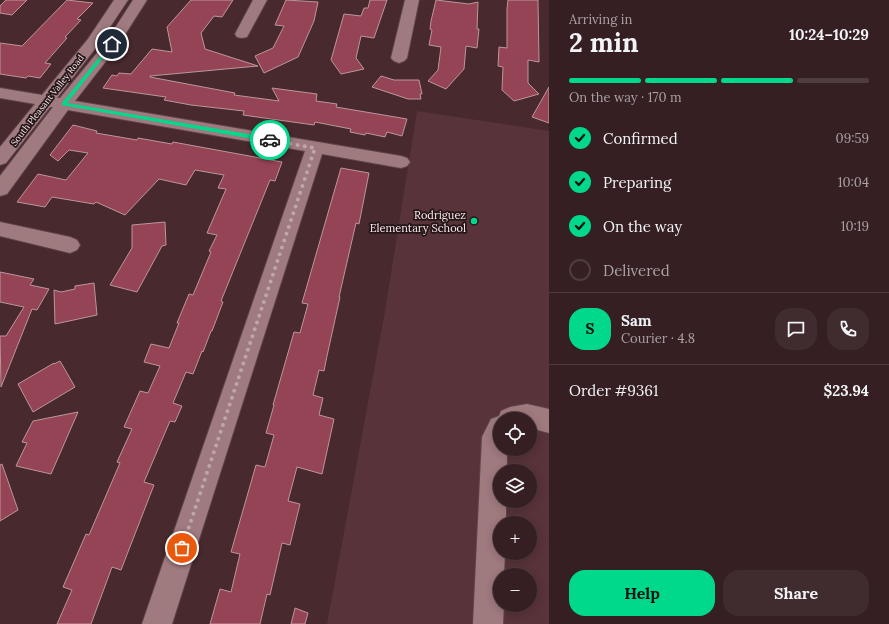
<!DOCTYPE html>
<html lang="en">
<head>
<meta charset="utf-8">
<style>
	:root { --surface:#351f22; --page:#402c2f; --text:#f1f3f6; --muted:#aaa2a5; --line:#4f3d40; --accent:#00d98c }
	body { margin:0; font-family:Lora,serif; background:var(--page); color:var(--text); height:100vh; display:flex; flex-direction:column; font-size:15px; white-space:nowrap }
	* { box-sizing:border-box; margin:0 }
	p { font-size:13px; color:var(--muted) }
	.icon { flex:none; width:22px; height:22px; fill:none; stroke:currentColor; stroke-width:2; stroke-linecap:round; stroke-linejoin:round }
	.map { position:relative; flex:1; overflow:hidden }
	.panel { display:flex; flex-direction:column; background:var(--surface); width:340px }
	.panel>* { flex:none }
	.buttons { position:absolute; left:493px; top:412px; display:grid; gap:8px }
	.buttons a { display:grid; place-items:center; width:44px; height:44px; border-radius:50%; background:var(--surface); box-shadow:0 2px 10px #0003,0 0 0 1px var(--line); font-size:20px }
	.pin { position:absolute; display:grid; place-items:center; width:34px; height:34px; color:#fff; margin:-17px; border:2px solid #fff; border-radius:50%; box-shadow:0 1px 4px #0007 }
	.courier { position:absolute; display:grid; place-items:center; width:40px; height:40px; margin:-20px; border:3px solid #00d98c; border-radius:50%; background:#fff; color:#222; box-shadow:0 1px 5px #0007 }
	.headline em { font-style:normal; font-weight:700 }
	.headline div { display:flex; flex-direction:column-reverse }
	.headline { display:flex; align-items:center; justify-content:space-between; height:68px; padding:0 20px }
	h1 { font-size:26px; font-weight:700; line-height:30px }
	.bar { display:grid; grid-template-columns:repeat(4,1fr); gap:6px 4px; align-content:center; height:48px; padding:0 20px }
	.bar i { height:5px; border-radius:3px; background:var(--line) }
	.bar .current { background:var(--accent) }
	.bar p { grid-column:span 4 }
	.line { display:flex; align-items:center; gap:10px; padding:0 20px; border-top:1px solid var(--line) }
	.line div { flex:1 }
	.round { display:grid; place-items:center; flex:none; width:42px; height:42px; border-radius:16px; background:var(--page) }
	ol { padding:0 20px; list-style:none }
	li { display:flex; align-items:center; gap:12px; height:44px }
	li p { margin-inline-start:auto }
	li .icon { padding:4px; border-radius:50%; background:var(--accent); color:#111; stroke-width:4 }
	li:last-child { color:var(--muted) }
	li i { width:22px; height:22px; border:2px solid var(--line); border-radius:50% }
	.button { display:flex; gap:8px; margin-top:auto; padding:8px 20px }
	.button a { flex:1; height:46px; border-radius:16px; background:var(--accent); color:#111; font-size:16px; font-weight:700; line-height:46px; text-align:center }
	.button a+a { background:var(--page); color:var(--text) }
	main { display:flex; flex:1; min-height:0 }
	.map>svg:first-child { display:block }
	.built { fill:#583339; fill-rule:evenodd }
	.building { fill:#944455; stroke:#bc969b }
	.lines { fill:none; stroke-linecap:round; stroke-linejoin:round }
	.minor-casing { stroke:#5e4549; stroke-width:2 }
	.minor { fill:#9f7a7f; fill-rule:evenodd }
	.route { fill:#00d98c }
	.done { stroke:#bea6aa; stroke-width:4; stroke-dasharray:0 7.2 }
	.poi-dot { fill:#00d98c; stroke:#241618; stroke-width:1.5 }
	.labels { text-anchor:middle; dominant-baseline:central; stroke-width:3.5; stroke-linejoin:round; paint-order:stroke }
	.far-street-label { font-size:9px; fill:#fee9ec; stroke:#241618 }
	.poi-label { font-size:11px; fill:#fee9ec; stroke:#241618; text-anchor:end }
</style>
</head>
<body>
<main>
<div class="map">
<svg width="549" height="624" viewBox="0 0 549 624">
	<rect width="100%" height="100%" fill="#47292e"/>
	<path class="built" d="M417 111 549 131V624H327L385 311ZM500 419H530V449H500ZM500 471H530V501H500ZM500 523H530V553H500ZM500 575H530V605H500Z"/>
	<path class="building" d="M6 0H27L12 15 0 13V6Z
		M67 0 93 3 77 19 81 20 65 37 67 38 45 63 51 64 40 78 28 76 26 78 0 74V43L22 46Z
		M191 0H233L222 17 214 16 201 33 205 49 258 66 150 76V77L235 93 234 95 279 101 272 88 317 94 316 101 337 104 336 107 407 119 402 136 387 132 385 137 366 133 365 135 350 132 351 129 315 122 314 125 243 115 244 111 191 105 164 100 166 97 103 88 112 75 117 76 119 73 131 74 152 49 172 52 167 27Z
		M286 0 318 2 314 21 298 57 264 73 255 56 273 48 284 26 275 25Z
		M370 0H387L374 38 361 36 356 58 364 69 341 74 331 60 344 14 361 16 364 8H368Z
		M436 0 469 4 478 2 477 29H479L477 48 466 46 464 69 446 89 428 81 438 70 441 47 429 45 432 30 430 29 431 21Z
		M508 0H538L539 62 528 60V83L539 94 514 101 502 90 503 67 498 66 499 47 507 48V9Z
		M381 76 394 80H419L422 94H420L421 99H408L372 87Z
		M549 87V123L532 117Z
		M73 125 97 131 96 133 137 140 138 138 172 144 173 142 282 162 275 181 270 180 221 301 223 302 212 331H211L203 352 202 351 193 374 186 372 173 403 182 406 175 422 170 421 144 482 154 485 121 570 112 567 91 624H57L72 590 63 587 86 534 89 535 120 463 117 462 132 429 124 427 140 391 148 393 160 366 144 362 151 344 169 348 179 323H177L189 294 193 295 211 252 209 251 217 235 207 233 226 189 218 188 224 175 195 170 186 185 159 179 125 215 96 202 94 204 52 197 45 207 17 202 38 174 66 180 88 153 69 150 58 161 50 155Z
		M341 168 369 173 359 224 356 223 339 297H340L327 356 324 371 319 370 313 395 323 398 319 415 334 419 322 474 297 467 288 501 300 504 290 545 282 543 270 595 267 594 260 624H210L220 589 231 592 240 554 231 552 256 465 265 467 274 435 266 433 274 405H273L294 332 300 333 308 304 302 303Z
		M165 222 166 245 162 246 137 292 110 285 132 248V225Z
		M0 272 34 279 30 285 49 289 37 310 32 309 1 387 0 336H6L24 307 0 302Z
		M94 283 97 315 55 324 54 290 61 292 75 289V286Z
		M60 361 75 387 33 412 18 384 54 363V364Z
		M78 412 51 474 16 466 27 443 22 442 33 421Z
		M2 464 18 510 0 521V465Z
		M295 608 308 613 305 624H291Z"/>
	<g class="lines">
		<g class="minor-casing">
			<path id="minor" d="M114 0H128L98 45 57 98H60L106 42 133 0H147L117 47 75 101 401 156 407 158 410 162 407 166 401 168 322 154 172 624H142L305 151 68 110 7 194 0 196V176L53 107H50L6 163 0 165V147L35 104 0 98V88L42 95 88 39Z
				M253 0H267L247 37 242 38 237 37 235 34Z
				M405 0H419L407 58 404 61 399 63 394 61 391 58Z
				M0 222 70 237 77 240 80 245 77 250 70 253 0 236Z
				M527 404 549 409V433L530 428V419H500V449H507V471H500V501H506V523H500V553H505L504 575H500V605H504L503 624H473L482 437 491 419 499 416 501 411 510 407Z"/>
		</g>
		<use href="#minor" class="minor"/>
	</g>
	<path class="route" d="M111 43 114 44 67 103 270 138 273 140 270 142 62 105V103Z"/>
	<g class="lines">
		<path class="done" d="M182 548 315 148 270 140"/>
	</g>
	<circle class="poi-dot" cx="474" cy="221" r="4"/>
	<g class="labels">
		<g class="far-street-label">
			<text transform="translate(47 100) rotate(-52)">South Pleasant Valley Road</text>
		</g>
		<g class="poi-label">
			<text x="466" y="215">Rodriguez<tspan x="466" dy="13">Elementary School</tspan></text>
		</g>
	</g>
</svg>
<div class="buttons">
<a><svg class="icon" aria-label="locate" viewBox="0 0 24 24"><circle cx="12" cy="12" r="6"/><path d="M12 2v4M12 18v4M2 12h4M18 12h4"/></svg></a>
<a><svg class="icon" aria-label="layers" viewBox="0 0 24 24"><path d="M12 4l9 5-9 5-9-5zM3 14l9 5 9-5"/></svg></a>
<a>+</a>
<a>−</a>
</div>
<div class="pin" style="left:182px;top:548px;background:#ea580c"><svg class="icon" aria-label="bag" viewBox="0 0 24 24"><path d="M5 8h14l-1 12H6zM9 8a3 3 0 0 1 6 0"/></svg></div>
<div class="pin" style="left:112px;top:44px;background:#1f2937"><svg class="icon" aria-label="home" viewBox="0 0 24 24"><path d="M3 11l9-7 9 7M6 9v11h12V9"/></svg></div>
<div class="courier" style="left:270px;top:140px"><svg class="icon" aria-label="car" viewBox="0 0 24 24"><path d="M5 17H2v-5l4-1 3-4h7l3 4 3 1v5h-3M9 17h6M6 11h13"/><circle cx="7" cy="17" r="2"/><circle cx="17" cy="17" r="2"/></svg></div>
</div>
<section class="panel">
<div class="headline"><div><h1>2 min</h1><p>Arriving in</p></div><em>10:24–10:29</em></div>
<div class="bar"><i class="current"></i><i class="current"></i><i class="current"></i><i></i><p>On the way · 170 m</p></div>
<ol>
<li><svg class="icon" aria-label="check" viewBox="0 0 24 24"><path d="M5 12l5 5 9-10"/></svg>Confirmed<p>09:59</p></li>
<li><svg class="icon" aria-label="check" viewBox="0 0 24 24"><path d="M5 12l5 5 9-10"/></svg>Preparing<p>10:04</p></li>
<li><svg class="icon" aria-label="check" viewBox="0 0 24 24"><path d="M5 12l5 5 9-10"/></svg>On the way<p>10:19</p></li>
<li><i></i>Delivered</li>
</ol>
<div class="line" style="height:72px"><b class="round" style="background:var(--accent);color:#111">S</b><div><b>Sam</b><p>Courier · 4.8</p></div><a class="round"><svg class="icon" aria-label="chat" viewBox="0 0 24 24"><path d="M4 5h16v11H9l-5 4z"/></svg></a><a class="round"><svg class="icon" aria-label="phone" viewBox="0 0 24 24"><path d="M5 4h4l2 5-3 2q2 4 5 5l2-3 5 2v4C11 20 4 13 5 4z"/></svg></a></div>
<div class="line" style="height:52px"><div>Order #9361</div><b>$23.94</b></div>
<div class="button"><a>Help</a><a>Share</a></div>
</section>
</main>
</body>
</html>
